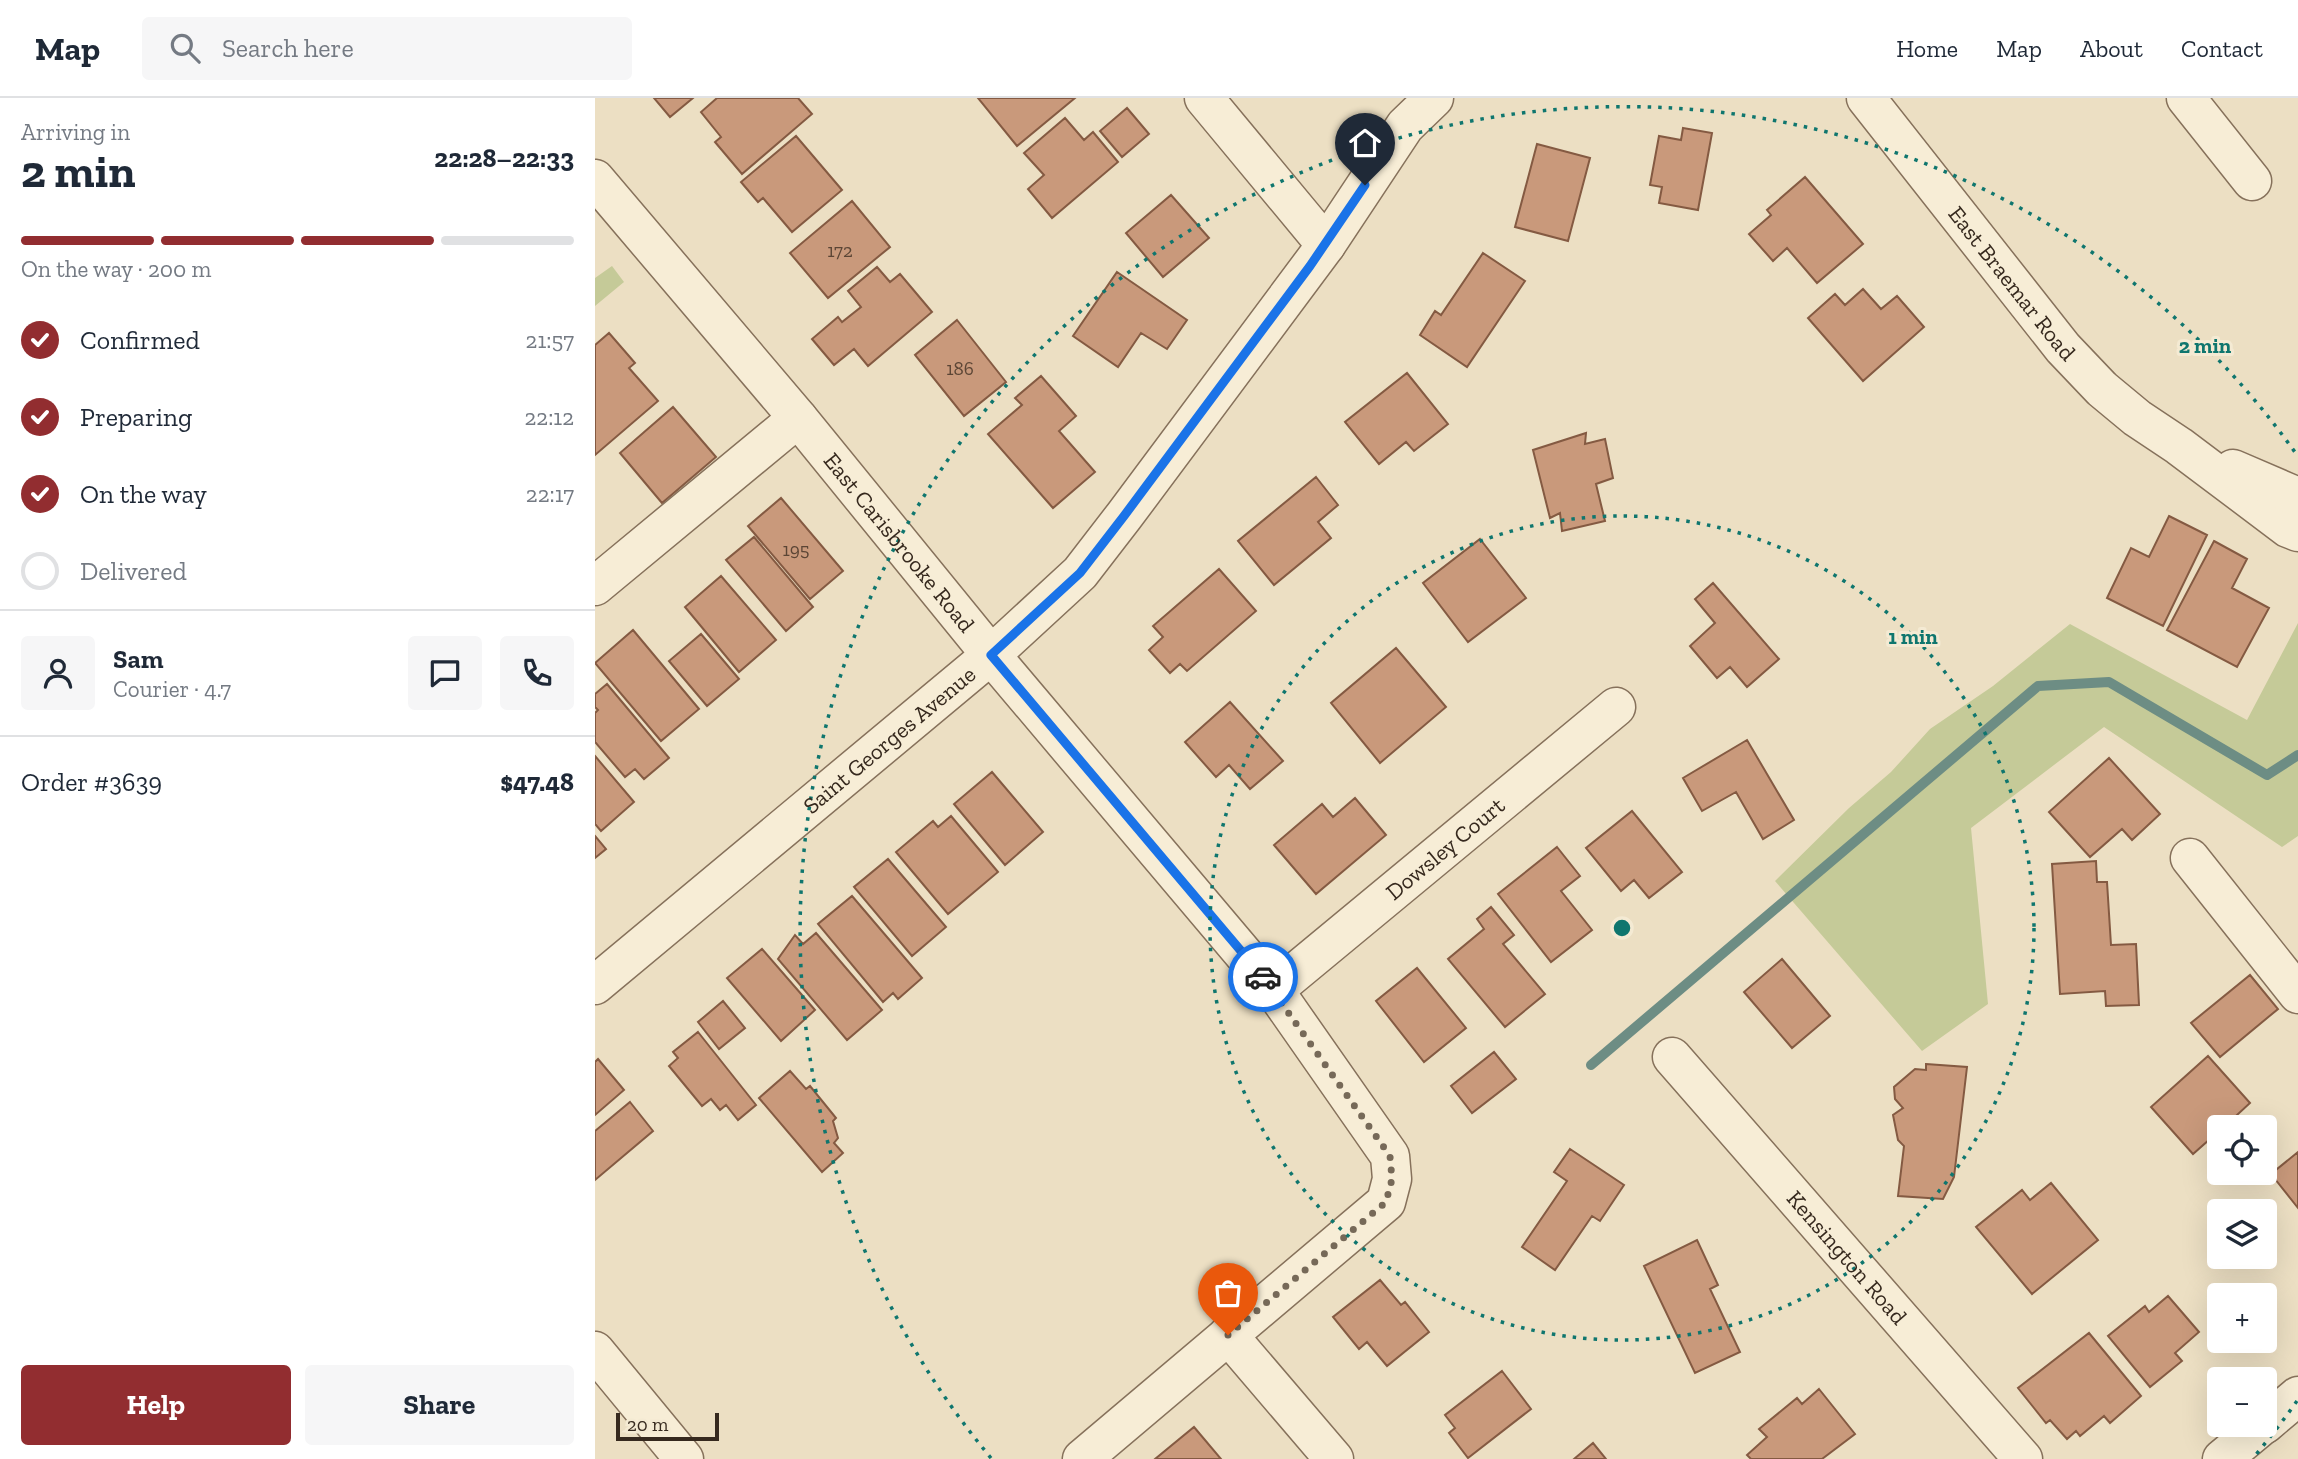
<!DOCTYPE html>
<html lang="en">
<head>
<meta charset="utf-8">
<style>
	:root { --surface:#fff; --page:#f6f6f7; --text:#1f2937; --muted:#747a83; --line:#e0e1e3; --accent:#922d30 }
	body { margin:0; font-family:"Zilla Slab",serif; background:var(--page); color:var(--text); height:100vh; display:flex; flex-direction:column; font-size:26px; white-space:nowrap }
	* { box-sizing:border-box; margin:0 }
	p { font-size:23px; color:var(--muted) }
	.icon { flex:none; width:38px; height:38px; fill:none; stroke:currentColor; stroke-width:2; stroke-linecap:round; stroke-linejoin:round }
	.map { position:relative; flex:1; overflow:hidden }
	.details { display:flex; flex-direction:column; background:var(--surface); width:595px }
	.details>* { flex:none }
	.tools { position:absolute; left:1612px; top:1017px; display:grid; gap:14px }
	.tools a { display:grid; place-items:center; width:70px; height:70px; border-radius:7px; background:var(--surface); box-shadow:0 7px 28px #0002; font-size:35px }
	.scale { position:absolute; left:21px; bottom:18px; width:103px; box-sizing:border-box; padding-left:7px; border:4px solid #36291e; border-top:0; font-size:19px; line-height:24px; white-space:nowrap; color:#36291e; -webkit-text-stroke:5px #f4ead3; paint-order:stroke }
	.pin { position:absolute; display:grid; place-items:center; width:60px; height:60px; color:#fff; margin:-72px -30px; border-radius:50% 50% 50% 0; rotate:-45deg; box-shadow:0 0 7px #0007 }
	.pin .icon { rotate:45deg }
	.courier { position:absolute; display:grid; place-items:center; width:70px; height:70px; margin:-35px; border:5px solid #1a73e8; border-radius:50%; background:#fff; color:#222; box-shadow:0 2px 9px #0007 }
	.summary em { font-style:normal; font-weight:700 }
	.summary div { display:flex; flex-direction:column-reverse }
	.summary { display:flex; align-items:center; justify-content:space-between; height:119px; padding:0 21px }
	h1 { font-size:46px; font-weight:700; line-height:52px }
	.bar { display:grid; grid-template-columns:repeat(4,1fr); gap:10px 7px; align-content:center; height:84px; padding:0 21px }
	.bar i { height:9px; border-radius:5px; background:var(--line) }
	.bar .on { background:var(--accent) }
	.bar p { grid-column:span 4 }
	.line { display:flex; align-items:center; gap:18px; padding:0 21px; border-top:2px solid var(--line) }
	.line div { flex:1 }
	.round { display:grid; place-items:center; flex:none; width:74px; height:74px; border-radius:7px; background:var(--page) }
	ol { padding:0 21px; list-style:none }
	li { display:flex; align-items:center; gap:21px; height:77px }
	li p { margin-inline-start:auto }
	li .icon { padding:7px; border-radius:50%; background:var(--accent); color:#fff; stroke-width:4 }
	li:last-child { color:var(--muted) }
	li i { width:38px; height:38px; border:4px solid var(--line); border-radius:50% }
	.button { display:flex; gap:14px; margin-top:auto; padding:14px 21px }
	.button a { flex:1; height:80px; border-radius:7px; background:var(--accent); color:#fff; font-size:28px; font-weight:700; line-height:80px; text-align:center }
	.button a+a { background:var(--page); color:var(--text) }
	header { display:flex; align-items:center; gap:42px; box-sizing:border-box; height:98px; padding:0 35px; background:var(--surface); border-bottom:2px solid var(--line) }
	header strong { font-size:33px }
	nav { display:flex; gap:38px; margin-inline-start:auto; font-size:24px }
	.search { width:490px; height:63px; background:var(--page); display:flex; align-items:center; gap:18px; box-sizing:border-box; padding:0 24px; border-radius:7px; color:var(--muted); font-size:26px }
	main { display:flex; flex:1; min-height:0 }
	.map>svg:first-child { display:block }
	.green { fill:#c5ca98 }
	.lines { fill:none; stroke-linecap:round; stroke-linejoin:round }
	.stream { stroke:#6d8d84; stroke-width:10 }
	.building { fill:#c9997b; stroke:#845a42; stroke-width:2 }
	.minor-casing { stroke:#86715b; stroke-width:41 }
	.minor { stroke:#f7edd6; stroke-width:38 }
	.done { stroke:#766958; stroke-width:7; stroke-dasharray:0 12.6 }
	.route { stroke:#1a73e8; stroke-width:9 }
	.ring { fill:none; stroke:#0f766e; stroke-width:3.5; stroke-dasharray:3.5 7 }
	.labels { text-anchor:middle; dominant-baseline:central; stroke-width:6; stroke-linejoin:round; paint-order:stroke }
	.number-label { font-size:19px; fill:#5b4535 }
	.street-label { font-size:23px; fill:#36291e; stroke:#f4ead3 }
	.centre { fill:#0f766e; stroke:#f4ead3; stroke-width:3.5 }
	.ring-label { font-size:21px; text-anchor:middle; font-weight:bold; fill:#0f766e; stroke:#f4ead3; stroke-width:6; stroke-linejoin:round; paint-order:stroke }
</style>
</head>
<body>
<header>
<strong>Map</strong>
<div class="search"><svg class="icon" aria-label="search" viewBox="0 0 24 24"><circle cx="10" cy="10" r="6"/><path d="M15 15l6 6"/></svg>Search here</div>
<nav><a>Home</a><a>Map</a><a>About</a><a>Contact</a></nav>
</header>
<main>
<section class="details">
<div class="summary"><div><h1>2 min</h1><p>Arriving in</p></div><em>22:28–22:33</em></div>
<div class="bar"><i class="on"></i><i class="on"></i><i class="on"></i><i></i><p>On the way · 200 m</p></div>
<ol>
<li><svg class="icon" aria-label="check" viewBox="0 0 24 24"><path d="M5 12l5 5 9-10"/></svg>Confirmed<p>21:57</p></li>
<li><svg class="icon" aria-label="check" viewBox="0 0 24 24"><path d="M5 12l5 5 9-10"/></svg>Preparing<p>22:12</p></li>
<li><svg class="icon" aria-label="check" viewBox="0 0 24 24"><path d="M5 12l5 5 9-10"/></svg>On the way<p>22:17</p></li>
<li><i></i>Delivered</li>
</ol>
<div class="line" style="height:126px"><a class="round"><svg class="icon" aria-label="person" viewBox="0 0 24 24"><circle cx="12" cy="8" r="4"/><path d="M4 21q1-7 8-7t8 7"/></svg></a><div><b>Sam</b><p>Courier · 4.7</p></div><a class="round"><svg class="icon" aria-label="chat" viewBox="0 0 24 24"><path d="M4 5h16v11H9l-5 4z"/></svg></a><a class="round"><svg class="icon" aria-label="phone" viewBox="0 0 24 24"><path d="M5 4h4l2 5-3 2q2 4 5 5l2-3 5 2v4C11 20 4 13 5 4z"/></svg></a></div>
<div class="line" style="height:91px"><div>Order #3639</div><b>$47.48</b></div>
<div class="button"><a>Help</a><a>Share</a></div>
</section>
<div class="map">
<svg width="1703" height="1361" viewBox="0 0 1703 1361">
	<rect width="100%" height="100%" fill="#ecdfc3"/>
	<path class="green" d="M17 168 29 184 0 208V180Z
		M1703 525V738L1687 749 1509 629 1376 730 1393 906 1327 953 1180 783 1254 710 1296 674 1335 631 1398 588 1475 526 1652 622Z"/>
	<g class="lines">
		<path class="stream" d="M996 967 1443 588 1514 584 1672 677 1703 657"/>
	</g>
	<path class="building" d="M59 0H98L75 19Z
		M122 0H203L217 16 147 76 120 44 126 39 106 14Z
		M383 0H480L422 48Z
		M532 10 554 36 527 59 505 33Z
		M470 20 489 42 498 34 523 64 457 120 433 91 449 77 429 55Z
		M1088 30 1117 35 1103 112 1064 105 1067 89 1055 87 1064 38 1086 42Z
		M201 38 247 92 197 134 168 100 163 104 146 84Z
		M942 46 995 60 973 143 920 129Z
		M1210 79 1268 146 1222 185 1192 150 1178 163 1154 136 1176 117 1172 112Z
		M576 97 614 140 568 179 531 135Z
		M257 103 295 149 233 200 195 155Z
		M888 155 930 183 872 269 825 237 840 213 846 217Z
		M282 169 295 184 305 176 337 214 273 268 259 251 239 267 217 241 243 219 247 224 266 209 253 193Z
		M522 174 592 222 572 251 546 235 523 269 478 238Z
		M1268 191 1286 211 1302 198 1329 229 1268 283 1213 220 1240 196 1250 207Z
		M362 222 411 284 369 318 320 257Z
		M14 235 40 265 34 270 63 303 0 357V247Z
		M812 275 853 326 819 353 811 344 784 366 750 324Z
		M446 278 481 318 464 333 500 374 458 410 393 336 427 307 420 300Z
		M78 309 121 359 67 405 25 355Z
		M991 335 990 346 1010 341 1018 380 1001 386 1010 423 967 433 965 415 955 420 938 352Z
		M721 379 743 407 723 424 736 440 679 487 643 443Z
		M186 400 248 473 215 501 153 428Z
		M1574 418 1612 437 1568 528 1512 500 1536 450 1554 459Z
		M159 439 218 509 191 533 131 462Z
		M885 441 931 500 873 544 828 485Z
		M1619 443 1652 461 1637 490 1674 510 1642 569 1572 532Z
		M624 471 661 513 592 573 585 566 575 575 554 552 568 539 558 528Z
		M126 478 181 542 144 574 90 509Z
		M1118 485 1184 561 1152 589 1135 569 1122 580 1095 548 1120 525 1100 501Z
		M38 532 104 611 66 643 0 565Z
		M106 536 144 581 112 608 74 563Z
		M801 550 851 609 785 665 736 605Z
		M12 586 74 660 49 681 40 671 30 679 0 644V615L3 612 0 609V596Z
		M635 604 688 663 655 691 634 667 621 679 590 644Z
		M1152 642 1199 722 1168 741 1141 694 1107 713 1088 680Z
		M0 658 39 704 6 733 0 726Z
		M1514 660 1565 716 1537 742 1527 731 1495 759 1454 714Z
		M397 674 448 734 410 767 359 706Z
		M760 700 791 737 721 796 679 747 727 706 738 719Z
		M1037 713 1087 774 1054 800 1039 782 1026 793 991 750Z
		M356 718 403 774 353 816 301 754 338 723 343 729Z
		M0 738 11 751 0 760Z
		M962 749 985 778 966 793 997 832 956 864 903 796Z
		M293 761 351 829 317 858 259 789Z
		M1501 763 1502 784H1512L1516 847 1541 846 1544 907 1511 908 1510 893 1465 896 1457 766Z
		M257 798 327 880 303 901 298 895 288 904 223 826Z
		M896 809 919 837 908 846 950 896 910 929 853 861 889 831 882 821Z
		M221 835 287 912 252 942 183 861 200 837 208 846Z
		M167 851 220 912 186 943 132 880Z
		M1187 861 1235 918 1197 950 1149 894Z
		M822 870 871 930 829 964 781 903Z
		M1655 877 1683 911 1625 959 1596 925Z
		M128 903 150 930 124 951 103 924Z
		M103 934 161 1007 143 1022 131 1007 125 1012 116 1001 107 1008 74 968 83 960 78 954Z
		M899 954 921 981 877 1015 856 988Z
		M1613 958 1655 1005 1629 1029H1624V1033L1598 1056 1556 1009Z
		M3 961 29 992 0 1017V964Z
		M1331 966 1372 969 1359 1079 1348 1101 1303 1098 1309 1048 1303 1042 1298 1017 1308 1010 1300 1001 1299 989 1320 971 1331 972Z
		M195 973 211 991 215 988 241 1020 238 1023 243 1040 239 1045 248 1055 227 1074 164 1000Z
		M35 1004 58 1033 0 1082V1033Z
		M975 1051 1029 1087 1005 1123 997 1118 960 1172 927 1149 972 1083 959 1074Z
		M1703 1054V1110L1676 1076Z
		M1456 1085 1503 1142 1437 1196 1381 1129 1427 1092 1435 1102Z
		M1102 1142 1123 1187 1115 1191 1145 1254 1100 1275 1049 1168Z
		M785 1182 806 1207 810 1204 834 1234 792 1268 772 1244 764 1251 738 1219Z
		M1573 1198 1604 1234 1580 1255 1587 1263 1555 1289 1513 1238 1550 1208 1554 1214Z
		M1494 1235 1546 1298 1515 1325 1509 1318 1485 1338 1481 1333 1472 1341 1455 1322 1451 1325 1423 1290Z
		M907 1273 936 1311 873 1360 854 1335 860 1330 850 1317Z
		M1224 1291 1260 1336 1227 1361H1156L1152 1357 1172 1339 1164 1331 1202 1300 1207 1306Z
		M599 1329 626 1361H560Z
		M998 1345 1011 1361H979Z"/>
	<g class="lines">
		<g class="minor-casing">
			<g id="minor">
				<path d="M609 0 731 147"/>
				<path id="s1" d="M1271 0 1468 250 1507 291 1542 320 1584 348 1693 430 1703 434"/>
				<path d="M1591 0 1657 83"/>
				<path id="s2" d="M0 81 203 320 396 557 679 892 795 1058 797 1081 791 1104 487 1361"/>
				<path d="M1638 371 1703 399"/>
				<path d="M0 488 203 320"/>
				<path d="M1595 760 1703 896"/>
				<path id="s3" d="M0 887 396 557 485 475 529 418 731 147 810 28 839 0"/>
				<path id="s4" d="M679 892 1021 609"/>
				<path id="s5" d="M1077 959 1428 1361"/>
				<path d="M633 1237 739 1361"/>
				<path d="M0 1253 89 1361"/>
				<path d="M1670 1326 1703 1298"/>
				<path d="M1627 1361 1669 1326"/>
			</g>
		</g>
		<use href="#minor" class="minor"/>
	</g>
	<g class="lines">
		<path class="done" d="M633 1237 791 1104 797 1081 795 1058 668 879"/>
		<path class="route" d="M668 879 396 557 485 475 529 418 715 168 770 87"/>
	</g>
	<g class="ring">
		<circle cx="1027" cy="830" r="412"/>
		<path d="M1702 1303A824 824 0 0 1 1658 1360M396 1360A824 824 0 1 1 1702 357"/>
	</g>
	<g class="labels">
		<g class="number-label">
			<text x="245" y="152">172</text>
			<text x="365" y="270">186</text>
			<text x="201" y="451">195</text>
		</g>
		<g class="street-label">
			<text stroke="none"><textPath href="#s1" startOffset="236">East Braemar Road</textPath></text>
			<text stroke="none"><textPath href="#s2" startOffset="474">East Carisbrooke Road</textPath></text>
			<text stroke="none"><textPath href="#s3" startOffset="383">Saint Georges Avenue</textPath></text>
			<text stroke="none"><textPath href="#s4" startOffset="222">Dowsley Court</textPath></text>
			<text stroke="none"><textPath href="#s5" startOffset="266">Kensington Road</textPath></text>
		</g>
	</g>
	<circle cx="1027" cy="830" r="10" class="centre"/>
	<g class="ring-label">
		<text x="1610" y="255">2 min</text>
		<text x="1318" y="546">1 min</text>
	</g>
</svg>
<div class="tools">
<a><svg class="icon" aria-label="locate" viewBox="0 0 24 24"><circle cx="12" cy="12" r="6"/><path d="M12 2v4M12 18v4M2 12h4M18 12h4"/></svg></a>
<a><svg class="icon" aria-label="layers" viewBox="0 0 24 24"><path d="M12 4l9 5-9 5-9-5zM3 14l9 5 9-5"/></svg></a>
<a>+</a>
<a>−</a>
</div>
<div class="scale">20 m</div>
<div class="pin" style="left:633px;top:1237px;background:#ea580c"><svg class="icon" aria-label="bag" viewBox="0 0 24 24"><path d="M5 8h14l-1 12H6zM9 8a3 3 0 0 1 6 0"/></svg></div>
<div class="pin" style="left:770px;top:87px;background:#1f2937"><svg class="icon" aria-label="home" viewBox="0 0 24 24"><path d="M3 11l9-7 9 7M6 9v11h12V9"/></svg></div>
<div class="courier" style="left:668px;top:879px"><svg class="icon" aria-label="car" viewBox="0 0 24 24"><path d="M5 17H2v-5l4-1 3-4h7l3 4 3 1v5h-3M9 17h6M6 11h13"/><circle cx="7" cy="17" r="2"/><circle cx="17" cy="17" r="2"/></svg></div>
</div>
</main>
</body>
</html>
